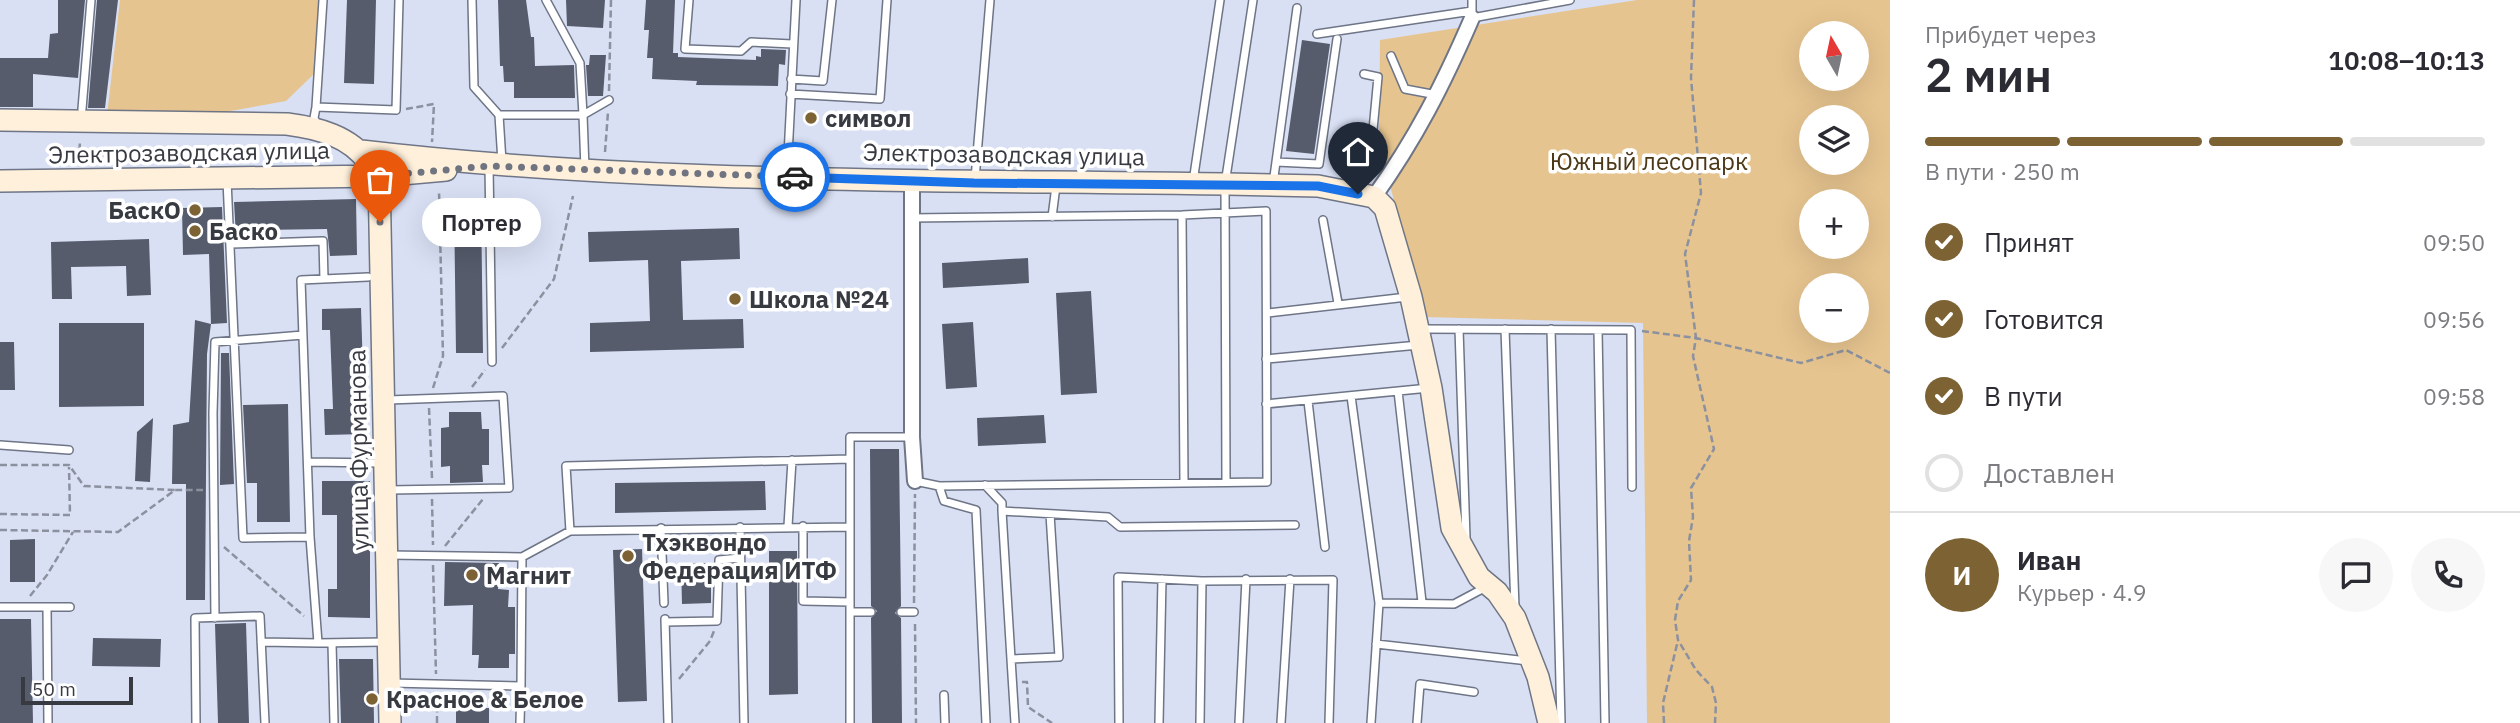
<!DOCTYPE html>
<html lang="ru">
<head>
<meta charset="utf-8">
<style>
	:root { --surface:#fff; --page:#f7f7f7; --text:#2b2b33; --muted:#7c7c81; --line:#e1e1e2; --accent:#7d6234 }
	body { margin:0; font-family:"IBM Plex Sans",sans-serif; background:var(--page); color:var(--text); height:100vh; display:flex; flex-direction:column; font-size:26px; white-space:nowrap }
	* { box-sizing:border-box; margin:0 }
	p { font-size:23px; color:var(--muted) }
	.icon { flex:none; width:38px; height:38px; fill:none; stroke:currentColor; stroke-width:2; stroke-linecap:round; stroke-linejoin:round }
	.map { position:relative; flex:1; overflow:hidden }
	.drawer { display:flex; flex-direction:column; background:var(--surface); width:630px }
	.drawer>* { flex:none }
	.needle { width:46px; rotate:351deg }
	.buttons { position:absolute; left:1799px; top:21px; display:grid; gap:14px }
	.buttons a { display:grid; place-items:center; width:70px; height:70px; border-radius:50%; background:var(--surface); box-shadow:0 7px 28px #0002; font-size:35px }
	.scale { position:absolute; left:21px; bottom:18px; width:112px; box-sizing:border-box; padding-left:7px; border:4px solid #373a41; border-top:0; font-size:19px; line-height:24px; white-space:nowrap; color:#373a41; -webkit-text-stroke:5px #fff; paint-order:stroke }
	.pin { position:absolute; display:grid; place-items:center; width:60px; height:60px; color:#fff; margin:-72px -30px; border-radius:50% 50% 50% 0; rotate:-45deg; box-shadow:0 0 7px #0007 }
	.pin .icon { rotate:45deg }
	.courier { position:absolute; display:grid; place-items:center; width:70px; height:70px; margin:-35px; border:5px solid #1a73e8; border-radius:50%; background:#fff; color:#222; box-shadow:0 2px 9px #0007 }
	.bubble { position:absolute; height:49px; border-radius:24px; background:var(--surface); box-shadow:0 7px 28px #0002; font-size:23px; font-weight:600; line-height:49px; text-align:center }
	.headline em { font-style:normal; font-weight:600 }
	.headline div { display:flex; flex-direction:column-reverse }
	.headline { display:flex; align-items:center; justify-content:space-between; height:119px; padding:0 35px }
	h1 { font-size:46px; font-weight:600; line-height:52px }
	.bar { display:grid; grid-template-columns:repeat(4,1fr); gap:10px 7px; align-content:center; height:84px; padding:0 35px }
	.bar i { height:9px; border-radius:5px; background:var(--line) }
	.bar .current { background:var(--accent) }
	.bar p { grid-column:span 4 }
	.line { display:flex; align-items:center; gap:18px; padding:0 35px; border-top:2px solid var(--line) }
	.line div { flex:1 }
	.round { display:grid; place-items:center; flex:none; width:74px; height:74px; border-radius:37px; background:var(--page) }
	ol { padding:0 35px; list-style:none }
	li { display:flex; align-items:center; gap:21px; height:77px }
	li p { margin-inline-start:auto }
	li .icon { padding:7px; border-radius:50%; background:var(--accent); color:#fff; stroke-width:4 }
	li:last-child { color:var(--muted) }
	li i { width:38px; height:38px; border:4px solid var(--line); border-radius:50% }
	main { display:flex; flex:1; min-height:0 }
	.map>svg:first-child { display:block }
	.green { fill:#e6c48f; fill-rule:evenodd }
	.building { fill:#565c6c }
	.lines { fill:none; stroke-linecap:round; stroke-linejoin:round }
	.lane-casing { stroke:#6e7586; stroke-width:10 }
	.street-casing { stroke:#6e7586; stroke-width:18 }
	.secondary-casing { stroke:#6e7586; stroke-width:24 }
	.path { stroke:#8c919f; stroke-width:2.5; stroke-dasharray:7 3.5; stroke-linecap:butt }
	.lane { stroke:#fff; stroke-width:7 }
	.street { stroke:#fff; stroke-width:14 }
	.secondary { stroke:#fef0da; stroke-width:21 }
	.done { stroke:#707480; stroke-width:7; stroke-dasharray:0 12.6 }
	.route { stroke:#1a73e8; stroke-width:9 }
	.poi-dot { fill:#7d6234; stroke:#fff; stroke-width:2.5 }
	.labels { text-anchor:middle; dominant-baseline:central; stroke-width:7; stroke-linejoin:round; paint-order:stroke }
	.poi-label { font-size:24px; font-weight:bold; fill:#373a41; stroke:#fff; text-anchor:start }
	.street-label { font-size:24px; fill:#373a41; stroke:#fff }
	.park-label { font-size:24px; fill:#4c3816; stroke:#fff }
</style>
</head>
<body>
<main>
<div class="map">
<svg width="1890" height="723" viewBox="0 0 1890 723">
	<rect width="100%" height="100%" fill="#d9e0f4"/>
	<path class="green" d="M120 0H319L315 73 286 101 214 114 107 116Z
		M1637 0H1890V723H1647L1643 323 1425 317 1379 144 1380 40ZM1811 33H1857V79H1811ZM1811 117H1857V163H1811ZM1811 201H1857V247H1811ZM1811 285H1857V331H1811Z"/>
	<path class="building" d="M58 0H85L78 78 33 74V107H0V58H48L50 34 58 33Z
		M97 0H118L105 108H88Z
		M347 0H376L374 84 344 83Z
		M498 0H526L531 37H534L535 66 574 65 575 98H514V82H504L503 66H500Z
		M566 0H605L603 28 567 26Z
		M646 0H675L673 53H678V57L756 60V56L761 57V49L786 50 785 65 779 64 778 86 696 85 697 81 652 79 653 58H647L649 30H644Z
		M1302 40 1330 44 1314 154 1286 151Z
		M590 55H606L603 96H588L586 65H589Z
		M356 199 357 255 330 256 327 229 260 230V236H236L234 202Z
		M454 201H481L483 353H456Z
		M222 207 227 323 211 324 209 254 183 255 182 208Z
		M739 228 740 259 681 261 683 320 743 319 744 348 590 352V323L650 321 648 260 589 262 588 232Z
		M149 239 151 295 127 296 126 266 71 267 72 299H52L51 242Z
		M1028 258 1029 283 943 288 942 263Z
		M1091 291 1097 393 1061 395 1056 293Z
		M361 308 365 434 325 435 324 409H333L330 330H322V309Z
		M195 320 211 324 207 354 205 600H186V484H172L173 425 189 422Z
		M973 322 977 387 946 389 942 324Z
		M59 323H144V406L59 407Z
		M0 342H14L15 390H0Z
		M221 353H229L234 484 220 485Z
		M288 404 290 522H257V483H247L243 405Z
		M449 412H481L482 429H489V465H482L483 482 450 483V466L441 467V428L449 427Z
		M1044 415 1046 443 978 446 977 418Z
		M153 418 150 482 135 481 137 432Z
		M870 449H899L901 606 895 613 901 618 902 723H872L871 618 877 611 871 606Z
		M322 481H370V618L328 617V589H337V515H322Z
		M765 481 766 510 615 513V483Z
		M35 539V582H10V540Z
		M642 549 647 701 618 702 613 550Z
		M769 551H797L798 694 769 695Z
		M445 562 499 563 498 589 509 590 508 607H515V654H509V668H478L479 655H472L473 605 444 606Z
		M711 563V603L682 604 681 564Z
		M0 619H31L33 723H0Z
		M246 623 249 723H218L215 624Z
		M93 638 161 639 160 667 92 666Z
		M339 659H373L374 723H341Z
		M489 708V723H456V709Z"/>
	<g class="lines">
		<g class="lane-casing">
			<path id="lane" d="M472 0 474 87 499 115
				M546 0 580 63 583 115 609 100
				M689 0 685 49 741 51 751 42 792 44
				M1472 0V18L1570 0
				M1317 34 1472 11
				M1391 56 1405 89 1437 95
				M791 79 823 81 832 0
				M790 94 880 99 887 0
				M316 107 323 0
				M82 109 91 0
				M317 124 314 118 316 107 396 110 399 0
				M502 162 499 115H583L585 169
				M1276 162 1319 164 1337 39
				M489 166 492 362
				M787 175 796 0
				M975 179 990 0
				M227 180 243 538 310 537
				M1193 182 1220 0
				M1273 184 1297 8
				M1360 190 1369 172 1378 77 1364 74
				M1182 215 1184 482
				M1052 217 1056 186
				M910 218 1182 215 1266 211 1267 482 939 486 915 481
				M1323 220 1338 303
				M231 244 323 241 324 279
				M368 277 301 280 310 537 318 643 384 642
				M1268 313 1407 297
				M1422 329 1631 330 1632 487
				M1459 329 1466 538
				M1505 329 1515 608
				M1551 329 1561 723
				M1598 330 1605 723
				M1266 359 1419 345
				M1398 391 1422 602
				M1351 396 1379 603 1371 723
				M388 400 503 396 509 488 389 490
				M1308 401 1325 547
				M1266 404 1429 388
				M0 445 69 450
				M308 462 381 463
				M1226 482 1225 184 1253 0
				M985 485 1002 503V511L1108 517 1120 527 1295 525
				M939 486 944 501 976 510 986 723
				M1002 511 1011 659 1059 657 1050 514
				M788 526 792 460
				M803 526V601L850 602
				M740 527 744 723
				M661 528 664 603
				M570 531 566 466 850 459
				M388 555 522 557 521 686 391 683
				M522 557 570 531 850 527
				M1379 603 1454 604 1486 587
				M0 607H70
				M47 607 48 723
				M850 612H871
				M901 612H914
				M215 618 213 413 215 342 303 335
				M665 619 668 723
				M665 622 717 621 719 560 740 558
				M261 642 318 643
				M332 643 334 723
				M1376 644 1529 661
				M1011 659 1015 723
				M944 695 945 723
				M196 723 195 618 260 616 265 723
				M520 723 521 686
				M850 723V437H912
				M1119 723 1118 577 1202 581 1333 580 1329 723
				M1159 723 1162 579
				M1200 723 1202 581
				M1239 723 1246 579
				M1281 723 1290 579
				M1417 723 1420 684 1474 692"/>
		</g>
		<g class="street-casing">
			<path id="street" d="M912 181V437L915 481
				M1374 197C1416 138 1443 85 1472 18"/>
		</g>
		<g class="secondary-casing">
			<path id="secondary" d="M0 120 287 124C318 128 350 136 369 163
				M361 151C678 188 999 178 1318 186L1374 197 1385 208 1411 297 1431 388 1452 528 1479 577 1497 592 1515 618 1538 677 1549 723
				M379 176 390 723
				M0 181 379 176 446 170"/>
		</g>
		<path class="path" d="M1694 0 1691 78 1701 193 1685 254 1696 338 1693 356 1714 449 1691 488 1693 517 1689 541 1691 580 1678 601 1675 620 1678 640 1696 670 1712 687 1716 703 1715 723
			M609 91 611 0
			M406 109 434 104 432 142
			M1331 146 1353 147 1362 142
			M605 152 608 112
			M79 161 80 140
			M1642 331 1696 338 1801 363 1846 350 1890 373
			M502 348 554 279 573 196
			M472 387 485 370
			M433 388 443 356 439 190
			M429 408 432 478
			M0 465H69L84 486 175 490
			M432 499 433 545
			M0 514 70 515 69 467
			M0 530 118 532 175 490H203
			M445 546 483 499
			M224 547 304 616
			M433 565 436 674
			M30 596 47 575 73 532
			M914 603 915 494
			M915 624 916 723
			M679 679 710 641 714 631
			M1022 682H1027L1028 707 1052 723
			M437 695V723
			M1664 723 1663 703 1678 640"/>
		<use href="#lane" class="lane"/>
		<use href="#street" class="street"/>
		<use href="#secondary" class="secondary"/>
	</g>
	<g class="lines">
		<path class="done" d="M380 222 379 176 489 166 795 177"/>
		<path class="route" d="M795 177 974 183 1318 186 1358 194"/>
	</g>
	<g class="poi-dot">
		<circle cx="811" cy="118" r="7"/>
		<circle cx="195" cy="210" r="7"/>
		<circle cx="195" cy="231" r="7"/>
		<circle cx="735" cy="299" r="7"/>
		<circle cx="628" cy="556" r="7"/>
		<circle cx="472" cy="575" r="7"/>
		<circle cx="372" cy="699" r="7"/>
	</g>
	<g class="labels">
		<g class="poi-label">
			<text x="825" y="118">символ</text>
			<text x="181" y="210" text-anchor="end">БаскО</text>
			<text x="209" y="231">Баско</text>
			<text x="749" y="299">Школа №24</text>
			<text x="642" y="542">Тхэквондо<tspan x="642" dy="28">Федерация ИТФ</tspan></text>
			<text x="486" y="575">Магнит</text>
			<text x="386" y="699">Красное &amp; Белое</text>
		</g>
		<g class="street-label">
			<text transform="translate(189 152) rotate(-1)">Электрозаводская улица</text>
			<text transform="translate(1004 154) rotate(1)">Электрозаводская улица</text>
			<text transform="translate(358 450) rotate(-91)">улица Фурманова</text>
		</g>
		<g class="park-label">
			<text x="1649" y="161">Южный лесопарк</text>
		</g>
	</g>
</svg>
<div class="buttons">
<a><svg class="needle" viewBox="-14 -14 28 28"><path d="M0-13l5 13h-10z" fill="#e53935"/><path d="M0 13l5-13h-10z" fill="#7c7c81"/></svg></a>
<a><svg class="icon" aria-label="layers" viewBox="0 0 24 24"><path d="M12 4l9 5-9 5-9-5zM3 14l9 5 9-5"/></svg></a>
<a>+</a>
<a>−</a>
</div>
<div class="scale">50 m</div>
<div class="pin" style="left:380px;top:222px;background:#ea580c"><svg class="icon" aria-label="bag" viewBox="0 0 24 24"><path d="M5 8h14l-1 12H6zM9 8a3 3 0 0 1 6 0"/></svg></div>
<div class="pin" style="left:1358px;top:194px;background:#1f2937"><svg class="icon" aria-label="home" viewBox="0 0 24 24"><path d="M3 11l9-7 9 7M6 9v11h12V9"/></svg></div>
<div class="courier" style="left:795px;top:177px"><svg class="icon" aria-label="car" viewBox="0 0 24 24"><path d="M5 17H2v-5l4-1 3-4h7l3 4 3 1v5h-3M9 17h6M6 11h13"/><circle cx="7" cy="17" r="2"/><circle cx="17" cy="17" r="2"/></svg></div>
<div class="bubble" style="left:422px;top:198px;width:119px">Портер</div>
</div>
<section class="drawer">
<div class="headline"><div><h1>2 мин</h1><p>Прибудет через</p></div><em>10:08–10:13</em></div>
<div class="bar"><i class="current"></i><i class="current"></i><i class="current"></i><i></i><p>В пути · 250 m</p></div>
<ol>
<li><svg class="icon" aria-label="check" viewBox="0 0 24 24"><path d="M5 12l5 5 9-10"/></svg>Принят<p>09:50</p></li>
<li><svg class="icon" aria-label="check" viewBox="0 0 24 24"><path d="M5 12l5 5 9-10"/></svg>Готовится<p>09:56</p></li>
<li><svg class="icon" aria-label="check" viewBox="0 0 24 24"><path d="M5 12l5 5 9-10"/></svg>В пути<p>09:58</p></li>
<li><i></i>Доставлен</li>
</ol>
<div class="line" style="height:126px"><b class="round" style="background:var(--accent);color:#fff">И</b><div><b>Иван</b><p>Курьер · 4.9</p></div><a class="round"><svg class="icon" aria-label="chat" viewBox="0 0 24 24"><path d="M4 5h16v11H9l-5 4z"/></svg></a><a class="round"><svg class="icon" aria-label="phone" viewBox="0 0 24 24"><path d="M5 4h4l2 5-3 2q2 4 5 5l2-3 5 2v4C11 20 4 13 5 4z"/></svg></a></div>
</section>
</main>
</body>
</html>
